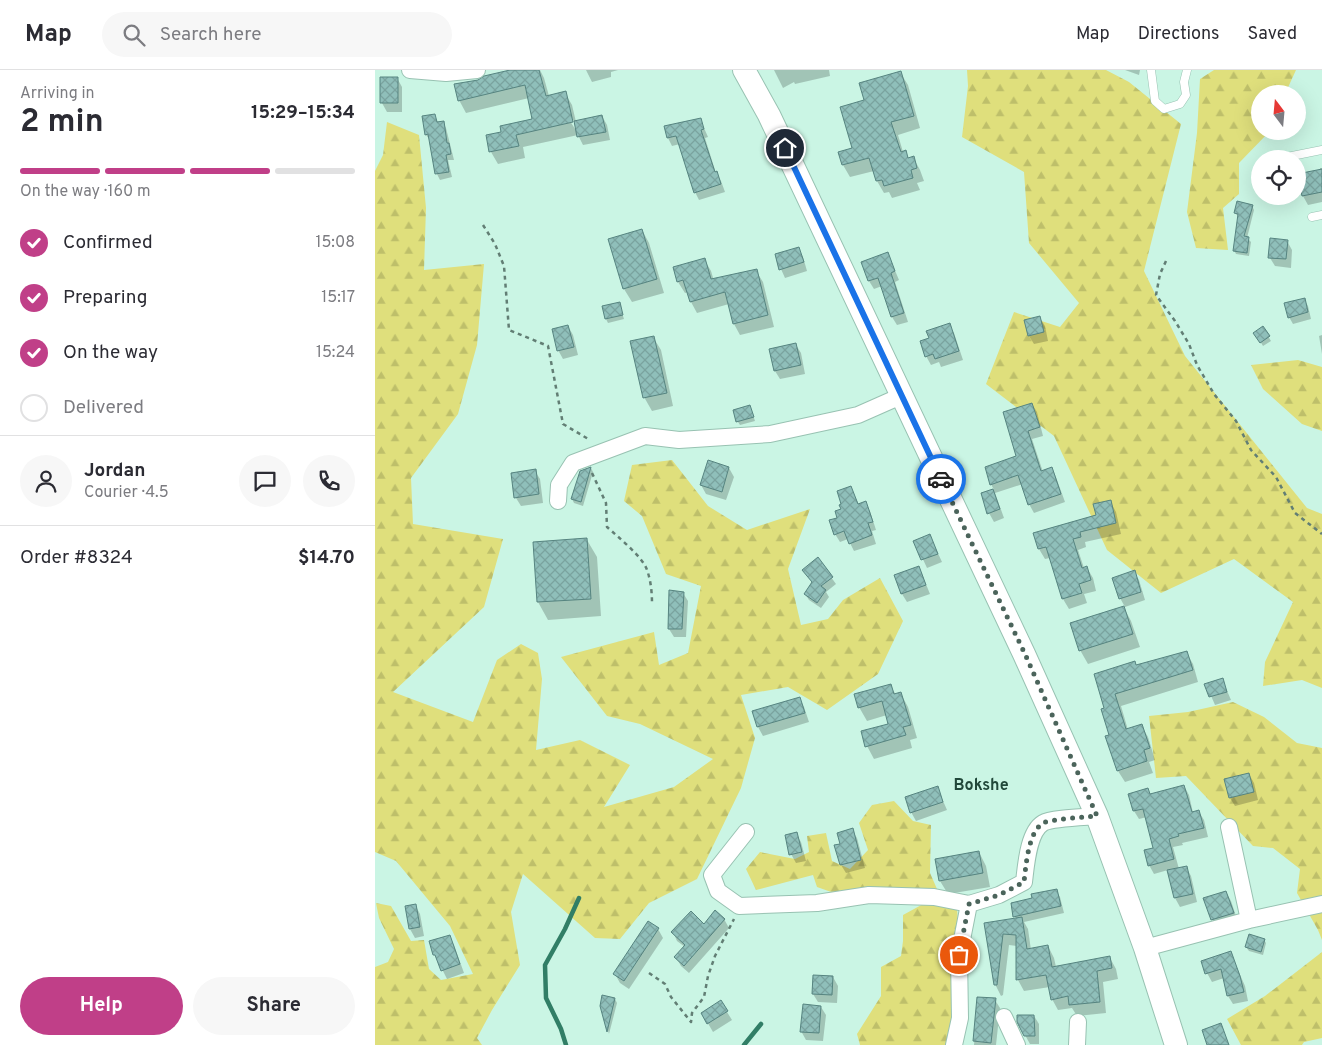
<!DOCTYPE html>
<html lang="en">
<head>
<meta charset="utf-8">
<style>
	:root { --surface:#fff; --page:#f7f7f7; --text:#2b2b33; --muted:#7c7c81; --line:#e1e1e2; --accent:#c03f88 }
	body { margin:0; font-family:Overpass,sans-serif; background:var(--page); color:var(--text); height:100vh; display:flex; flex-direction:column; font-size:19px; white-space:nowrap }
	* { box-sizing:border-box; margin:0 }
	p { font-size:16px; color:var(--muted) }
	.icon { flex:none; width:28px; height:28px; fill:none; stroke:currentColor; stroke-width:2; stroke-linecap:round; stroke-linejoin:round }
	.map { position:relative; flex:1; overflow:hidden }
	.details { display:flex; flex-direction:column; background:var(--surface); width:375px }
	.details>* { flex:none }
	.needle { width:32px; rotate:344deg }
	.tools { position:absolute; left:876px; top:15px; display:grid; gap:10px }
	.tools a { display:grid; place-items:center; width:55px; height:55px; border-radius:50%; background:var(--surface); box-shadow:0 5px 20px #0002; font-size:25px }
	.pin { position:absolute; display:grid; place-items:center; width:42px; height:42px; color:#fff; margin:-21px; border:2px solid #fff; border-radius:50%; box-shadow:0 1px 5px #0007 }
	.courier { position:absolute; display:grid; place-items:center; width:50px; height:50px; margin:-25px; border:4px solid #1a73e8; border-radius:50%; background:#fff; color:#222; box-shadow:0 1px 6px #0007 }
	.overview em { font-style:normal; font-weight:700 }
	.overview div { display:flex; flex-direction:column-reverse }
	.overview { display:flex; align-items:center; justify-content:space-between; height:85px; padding:0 20px }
	h1 { font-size:32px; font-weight:700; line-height:38px }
	.bar { display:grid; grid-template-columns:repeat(4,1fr); gap:8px 5px; align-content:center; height:60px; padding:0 20px }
	.bar i { height:6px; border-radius:4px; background:var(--line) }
	.bar .on { background:var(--accent) }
	.bar p { grid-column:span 4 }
	.line { display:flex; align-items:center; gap:12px; padding:0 20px; border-top:1px solid var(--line) }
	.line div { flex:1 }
	.round { display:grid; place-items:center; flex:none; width:52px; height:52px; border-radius:26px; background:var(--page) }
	ol { padding:0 20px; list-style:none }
	li { display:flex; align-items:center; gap:15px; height:55px }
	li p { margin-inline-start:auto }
	li .icon { padding:5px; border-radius:50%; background:var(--accent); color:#fff; stroke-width:4 }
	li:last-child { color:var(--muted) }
	li i { width:28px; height:28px; border:2px solid var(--line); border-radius:50% }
	.primary-button { display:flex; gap:10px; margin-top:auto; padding:10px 20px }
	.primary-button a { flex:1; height:58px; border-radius:30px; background:var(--accent); color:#fff; font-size:20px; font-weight:700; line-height:58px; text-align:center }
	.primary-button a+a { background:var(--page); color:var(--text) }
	header { display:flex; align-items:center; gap:30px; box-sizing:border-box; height:70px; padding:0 25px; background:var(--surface); border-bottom:1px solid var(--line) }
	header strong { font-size:24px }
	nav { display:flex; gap:28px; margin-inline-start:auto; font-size:18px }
	.search { width:350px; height:45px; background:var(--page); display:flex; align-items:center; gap:12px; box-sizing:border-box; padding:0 18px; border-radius:28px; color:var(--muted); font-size:19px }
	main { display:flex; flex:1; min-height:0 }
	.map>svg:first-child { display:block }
	.forest { fill:url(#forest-firs) }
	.shadow { fill:#0003; fill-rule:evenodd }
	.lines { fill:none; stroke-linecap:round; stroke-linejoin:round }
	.stream { stroke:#317e66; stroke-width:4.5 }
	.building { fill:url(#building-cross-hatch); stroke:#568480 }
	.lane-casing { stroke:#98c2b2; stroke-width:9 }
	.street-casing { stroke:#98c2b2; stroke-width:18 }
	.secondary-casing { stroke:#98c2b2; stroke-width:24 }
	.path { stroke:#627e74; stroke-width:2.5; stroke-dasharray:4 4; stroke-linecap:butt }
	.lane { stroke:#fff; stroke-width:8 }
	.street { stroke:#fff; stroke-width:16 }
	.secondary { stroke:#fff; stroke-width:22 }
	.done { stroke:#4b645b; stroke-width:5; stroke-dasharray:0 9 }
	.route { stroke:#1a73e8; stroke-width:6 }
	.labels { text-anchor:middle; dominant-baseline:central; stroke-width:4; stroke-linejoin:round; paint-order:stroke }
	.neighbourhood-label { font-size:16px; font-weight:bold; fill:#21483a; stroke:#caf5e4 }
</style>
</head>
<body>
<header>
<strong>Map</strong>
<div class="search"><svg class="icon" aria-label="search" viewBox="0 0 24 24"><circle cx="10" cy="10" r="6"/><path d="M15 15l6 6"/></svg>Search here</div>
<nav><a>Map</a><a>Directions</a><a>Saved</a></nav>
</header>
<main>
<section class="details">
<div class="overview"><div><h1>2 min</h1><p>Arriving in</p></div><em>15:29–15:34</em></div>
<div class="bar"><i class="on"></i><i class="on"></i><i class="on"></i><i></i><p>On the way · 160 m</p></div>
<ol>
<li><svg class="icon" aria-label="check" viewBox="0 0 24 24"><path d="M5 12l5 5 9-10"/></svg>Confirmed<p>15:08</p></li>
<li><svg class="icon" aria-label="check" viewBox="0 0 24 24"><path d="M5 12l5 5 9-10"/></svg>Preparing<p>15:17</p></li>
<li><svg class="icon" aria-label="check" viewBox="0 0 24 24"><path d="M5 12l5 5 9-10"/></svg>On the way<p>15:24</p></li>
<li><i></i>Delivered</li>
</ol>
<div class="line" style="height:90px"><a class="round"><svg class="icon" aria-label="person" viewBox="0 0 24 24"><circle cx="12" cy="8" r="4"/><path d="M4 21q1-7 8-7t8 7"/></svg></a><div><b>Jordan</b><p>Courier · 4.5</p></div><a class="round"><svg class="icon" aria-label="chat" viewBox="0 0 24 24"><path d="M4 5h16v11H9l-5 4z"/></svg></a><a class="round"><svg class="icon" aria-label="phone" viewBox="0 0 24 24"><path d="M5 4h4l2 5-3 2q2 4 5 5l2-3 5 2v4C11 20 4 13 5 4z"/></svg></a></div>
<div class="line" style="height:65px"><div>Order #8324</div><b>$14.70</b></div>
<div class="primary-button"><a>Help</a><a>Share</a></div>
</section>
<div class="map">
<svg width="947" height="975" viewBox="0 0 947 975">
	<defs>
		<pattern id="forest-firs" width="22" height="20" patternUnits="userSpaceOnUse" patternTransform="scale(1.25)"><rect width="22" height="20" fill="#dfdf7c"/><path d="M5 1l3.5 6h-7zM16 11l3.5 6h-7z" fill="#bebf6a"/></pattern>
		<pattern id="building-cross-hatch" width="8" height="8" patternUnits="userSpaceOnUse" patternTransform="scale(1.25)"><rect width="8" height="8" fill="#8fbfba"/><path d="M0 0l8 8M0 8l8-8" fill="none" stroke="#7aa39f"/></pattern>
	</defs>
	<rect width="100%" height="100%" fill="#caf5e4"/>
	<path class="forest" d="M592 0H731L754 12 806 54 769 201 810 286 932 438 947 444V618L927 610 888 616 890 592 918 532 859 489 786 523 732 480 679 366 611 314 639 242 685 257 704 233 654 173 649 102 587 67 593 16Z
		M839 0H921L910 24H885V61H895L864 93V124L848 138 853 180 821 178 812 142 822 63 825 9Z
		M12 52 44 65 51 138 49 200 109 194 102 275 83 344 36 408 38 454 128 469 109 537 18 622 98 652 122 590 146 574 163 583 167 609 161 680 205 670 255 695 229 737 299 717 338 689 265 654 232 646 186 587 279 562 284 595 313 583 326 516 291 504 267 446 249 431 257 395 297 390 333 436 372 460 435 439 413 499 426 555 453 549 468 530 505 508 528 551 503 604 452 640 413 617 366 625 380 668 366 718 322 809 274 833 245 869 220 868 148 804 136 842 145 895 117 940 102 968 107 975H0V897L13 892 19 879 4 848 1 833 16 836 36 871 49 870 54 899 66 910 98 904 75 856 21 791 0 782V101L8 85Z
		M923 290 947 297V361L927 354 888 319 876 295Z
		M858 632 889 647 922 673 947 678V870L943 860 922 823 925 799 898 778 878 776 811 706 781 708 774 646 813 642Z
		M519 731 538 751 556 755 555 803 562 819 459 823 442 817 438 805 381 820 371 799 385 782 420 789 434 782 432 766 451 763 457 791 475 799 493 780 484 753 497 735Z
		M550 833 582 839 584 864 580 941 572 975H485L482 964 506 926V897L526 886 528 871V845Z
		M947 882V968L929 972 927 975H866L852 949 890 926Z"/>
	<path class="shadow" d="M144 0H165L169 8 174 26 190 23 197 35 201 52 227 46 232 55 235 70 208 75 203 65 148 77 150 88 123 94 116 82 112 66 127 63 159 50 154 28 91 43 84 30 103 11ZM196 46 202 57V62L193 48Z
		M211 0H243L236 2V7L217 12Z
		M399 0H454L455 6 420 14 419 12 408 18Z
		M750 0H765L764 5Z
		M525 2 533 15 545 58 523 65 528 82H530L534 89 538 87 545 100 549 111 542 113 545 120 517 128 514 122 509 123 502 111 499 101 475 107 468 95 465 83 478 79 491 31Z
		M7 8H22L27 17V42H12L7 33Z
		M59 45 63 53 68 52 71 58 79 90H73L77 107 65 110 62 104 55 70 51 65 48 47Z
		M325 49 333 67 330 68 341 103 346 111 350 122 324 130 320 122 305 74 297 76 293 68Z
		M945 98H947V132L933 135 928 126 924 105 945 100Z
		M877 136 879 140 872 168 876 172 874 186 861 184 859 180 864 147 860 143Z
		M267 160 274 173 289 223 257 232 249 219 235 169Z
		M912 171 917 180 916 198 900 196 895 188Z
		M423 178 428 187 432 201 410 208 406 199Z
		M513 184 524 210 520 212 533 252 522 255 517 247 507 216 499 219 494 211Z
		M329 189 336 201 339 211 381 201 388 212 399 257 365 265 359 254 354 234 322 243 316 232 313 222 310 223 303 212 299 198Z
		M929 229 933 236 936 249 918 254 914 247Z
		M244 234 249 249 233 253 231 249Z
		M665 248 670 256 673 271 659 274 654 266 651 251Z
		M574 255 579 263 588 290 566 297 564 292 556 295 551 286 555 269Z
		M193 256 198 265 203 285 188 289 183 280Z
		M888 258 896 271 888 276 880 263Z
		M947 265V284L944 266Z
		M278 267 286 280 298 336 277 341 269 327Z
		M421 275 426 283 430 304 405 309 400 301Z
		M657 334 662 342 668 366 657 369 668 402 677 398 681 407 690 432 659 443 654 434 648 414 620 423 629 448 619 452 614 443 607 424 619 420 616 414 642 387Z
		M375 336 380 351 365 355 363 352Z
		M216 398 218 402 208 436 199 433 197 429 206 402Z
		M354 398 359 407 351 430 331 424 326 415Z
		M160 401 165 409 168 433 146 436 141 428Z
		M476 418 484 435 490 433 495 441 501 460 497 461 501 474 479 481 473 469 465 472 460 464 464 449Z
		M735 431 741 442 746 464 710 472 711 477 703 480 709 498H712L718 508 721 521 709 524 712 533 694 539 688 529 675 488 670 489 664 479 659 463 722 445Z
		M555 466 567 492 552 498 540 472Z
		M212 470 222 487 226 546 173 550 163 532 159 473Z
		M443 489 461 514 451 522 454 527 446 538 434 530 430 524 438 513 429 500Z
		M544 497 555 524 532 532 527 524Z
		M759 502 764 510 770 530 750 537 745 528Z
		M295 522 308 523 313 531 311 567H299L294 559Z
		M749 538 756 551 765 577 713 594 705 580Z
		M811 582 818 594 823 612 746 636 753 660 766 655 773 667 780 690 774 692 778 703 750 712 743 701 732 667 736 666 731 638 759 593 761 597Z
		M847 609 856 630 840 635 831 614Z
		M515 615 521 625 526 624 533 637 542 668 535 670 537 678 499 689 492 676 515 655 512 645 492 651 484 637Z
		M424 628 429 637 434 652 388 666 383 657 378 642Z
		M874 704 879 713 883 730 860 736 855 728 851 710Z
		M809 716 814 725 818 743 824 742 829 750 833 767 807 773 808 775 798 777 804 799 811 797 816 806 822 832 805 837 800 828 793 800 779 804 774 795 780 779 772 747 764 749 759 741 755 724 773 720 776 725Z
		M562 717 572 740 541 751 536 742Z
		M477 760 482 768 490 798 471 803 466 795 467 775Z
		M421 764 426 772 431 791 421 793 416 784Z
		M604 782 611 796 615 817 573 824 565 811 561 790Z
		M681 820 685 827 689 843 649 852 653 859 656 880 673 876 679 888 681 897 735 888 741 899 743 909 728 912 731 943 702 946 697 938 683 940 677 929 675 917 649 921 643 910 642 876 634 875 628 925 626 926 620 914 610 854 641 849 640 846 659 829Z
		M851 822 856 831 863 852 842 858 837 849Z
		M40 835 45 844 49 866 40 868 35 859 31 837Z
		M349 849 354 858 314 903 306 896 301 887 310 877 302 871 298 862Z
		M283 859 288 868 254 919 245 913 240 904Z
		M74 867 79 875 89 903 72 909 60 885Z
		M889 870 891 873 888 885 874 881 871 877Z
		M855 882 870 916 873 931 858 934 853 926 849 908 837 912 832 903Z
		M458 907 463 916 462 933 443 932 438 924Z
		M603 928 620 930 625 938 621 975H599Z
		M240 929 242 933 234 964 226 936Z
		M446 937 451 945 448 971 431 970 426 961Z
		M352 942 357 950 338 962 327 943Z
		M659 946 664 954V974H655L650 965Z"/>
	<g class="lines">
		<path class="stream" d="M191 975 186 959 171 928 170 895 190 859 204 828
			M369 975 386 954"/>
	</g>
	<path class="building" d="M135 0H164L171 26 191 21 198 52 141 65 144 76 114 82 111 65 126 62 125 56 157 49 150 15 83 31 79 14 103 10 109 6Z
		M526 1 539 46 516 52 526 82 531 80 533 88 539 86 542 98 536 100 538 108 509 116 507 110 501 111 494 88 467 95 463 82 477 78 465 37 489 30 484 13Z
		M5 7H23V33H5Z
		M60 44 62 52 69 51 72 73H74L76 84 71 85 74 102 60 104 53 64 50 65 47 46Z
		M227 45 231 62 202 67 199 51Z
		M326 48 329 59 326 60 340 102 342 101 346 114 319 123 301 66 292 68 289 56Z
		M947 99V122L927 126 922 104Z
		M862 131 878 135 869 166 874 167 872 183 858 181 863 144 859 143Z
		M267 159 282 209 248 219 233 169Z
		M895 168 913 170 911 189 893 188Z
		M424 177 429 192 404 200 400 184Z
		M513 182 520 201 516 203 529 243 516 247 503 208 493 211 486 192Z
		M330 188 336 209 382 199 393 245 358 254 350 222 315 232 308 210 302 212 298 197Z
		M930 228 933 242 913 248 909 233Z
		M245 232 248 245 230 249 227 236Z
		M665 246 669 262 653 266 649 250Z
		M575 253 584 281 560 289 558 284 550 287 545 271 554 268 551 261Z
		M193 255 199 277 182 281 177 259Z
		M888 256 895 266 885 273 878 263Z
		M279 266 292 323 268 328 255 271Z
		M421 273 426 295 399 301 394 279Z
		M657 333 665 357 653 361 666 401 677 397 686 424 653 435 643 405 615 415 610 397 641 386 628 342Z
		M375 335 379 347 361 352 358 340Z
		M333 390 354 397 347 422 325 415Z
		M216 397 206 432 196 429 205 401Z
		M161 399 164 424 139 428 136 403Z
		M476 416 483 434 491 431 498 452 493 453 497 465 474 474 469 461 459 465 454 450 462 448 460 441 466 439 464 435 466 434 462 421Z
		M618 419 625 439 612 444 606 423Z
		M736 430 741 453 705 462 706 467 698 469 707 498 712 496 716 510 704 514 707 523 687 529 671 477 663 479 658 463 721 445 718 434Z
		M555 464 563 484 546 490 538 471Z
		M212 468 216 529 162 532 158 472Z
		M443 487 458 507 446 516 451 520 442 533 429 524 437 512 427 500Z
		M544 496 551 515 526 524 519 505Z
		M760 500 766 522 744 529 737 508Z
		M294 520 309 522 307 559H293Z
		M749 536 758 564 704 581 695 553Z
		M812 581 818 600 740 624 751 659 767 654 775 678 769 680 772 691 742 701 730 666 734 665 726 639 729 638 719 604 760 591 761 595Z
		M848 608 852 622 834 627 829 614Z
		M516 614 519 624 526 622 536 655 528 657 531 665 490 677 486 661 513 654 507 631 483 638 479 624Z
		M425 627 430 643 382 657 377 641Z
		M874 703 879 722 854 728 849 709Z
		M809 715 817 742 824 740 829 758 803 764 804 766 794 769 799 789 773 796 769 780 778 778 768 739 758 741 753 724 773 718 775 724Z
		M563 716 568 732 535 743 530 727Z
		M478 758 486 790 465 795 459 775 465 774 462 763Z
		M422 762 427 782 414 785 410 765Z
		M604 781 608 803 564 811 560 789Z
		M812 796 818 824 799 828 792 800Z
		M682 819 686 836 638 847 636 833 657 828 656 824Z
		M851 821 859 843 836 850 828 828Z
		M41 834 45 857 34 859 30 836Z
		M340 840 350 849 309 896 299 887 310 875 296 862 316 841 329 854Z
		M647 847 652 879 673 875 677 897 735 886 737 898 722 901 725 932 694 935 693 926 676 930 671 905 641 910V865L628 864 622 915H619L609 853Z
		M273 851 284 858 249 911 238 904Z
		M874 864 890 869 886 882 870 877Z
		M75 865 85 894 66 901 60 885H58L54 871Z
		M856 881 865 906 869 922 852 926 846 899 830 904 826 891Z
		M438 905 458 906 457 925 437 924Z
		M227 925 240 928 232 962 225 936Z
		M602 927 621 928 616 973 598 971Z
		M346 930 353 941 332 954 326 943Z
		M428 934 446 936 444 963 425 962Z
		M642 945H659L660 966H649L642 952Z
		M846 953 854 975H832L827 960Z"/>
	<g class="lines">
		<g class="lane-casing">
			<path id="lane" d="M776 0 780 31 789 39 805 34 811 25 809 12 812 0
				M902 89 947 80
				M937 147 947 145"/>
		</g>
		<g class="street-casing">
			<path id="street" d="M35 0 71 3 102 0
				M183 431 184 415 198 393 270 366 304 370 395 364 483 345 526 326
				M854 757 874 850
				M371 762 337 805 343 821 364 836 442 833 494 825 559 827 594 834 624 825 649 812C651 796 653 762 668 753 676 748 711 747 722 746
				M770 878 874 850 947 834
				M629 947 642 975
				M579 975 585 948 584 885 594 834
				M702 975 703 952"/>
		</g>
		<g class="secondary-casing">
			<path id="secondary" d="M369 0 394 45 649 584 722 746 770 878 801 975"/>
		</g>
		<path class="path" d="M108 155 120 174 129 196 134 260 173 276 188 354 215 370
			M791 191 785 204 781 225 800 251 814 274 822 295 839 324 861 351 876 380 901 407 920 443 947 464
			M217 403 231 433 232 457C243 467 268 487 272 500 276 511 277 523 277 534
			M274 903 290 914 296 927 316 952 317 943 329 927 333 906 340 886 359 849"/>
		<use href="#lane" class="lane"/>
		<use href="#street" class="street"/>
		<use href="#secondary" class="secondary"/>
	</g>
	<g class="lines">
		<path class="done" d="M566 409 650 584 722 746C711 747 676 749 668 753 653 762 651 796 649 812L624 825 594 834 584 885"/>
		<path class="route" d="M410 78 566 409"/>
	</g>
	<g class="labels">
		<g class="neighbourhood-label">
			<text x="606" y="716">Bokshe</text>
		</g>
	</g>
</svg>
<div class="tools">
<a><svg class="needle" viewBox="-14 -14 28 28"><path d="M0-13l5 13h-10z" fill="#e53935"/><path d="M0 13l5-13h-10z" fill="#7c7c81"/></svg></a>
<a><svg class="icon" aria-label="locate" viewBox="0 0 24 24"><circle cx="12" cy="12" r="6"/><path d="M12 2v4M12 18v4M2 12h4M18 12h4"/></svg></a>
</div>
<div class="pin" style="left:584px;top:885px;background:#ea580c"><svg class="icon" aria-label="bag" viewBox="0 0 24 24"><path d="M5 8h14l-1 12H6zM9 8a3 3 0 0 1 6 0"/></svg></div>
<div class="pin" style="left:410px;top:78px;background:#1f2937"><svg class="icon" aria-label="home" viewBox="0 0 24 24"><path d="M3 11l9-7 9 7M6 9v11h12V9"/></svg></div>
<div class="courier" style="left:566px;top:409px"><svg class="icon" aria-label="car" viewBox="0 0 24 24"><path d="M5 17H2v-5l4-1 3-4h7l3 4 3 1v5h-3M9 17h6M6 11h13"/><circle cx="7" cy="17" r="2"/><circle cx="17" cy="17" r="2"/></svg></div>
</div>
</main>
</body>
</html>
